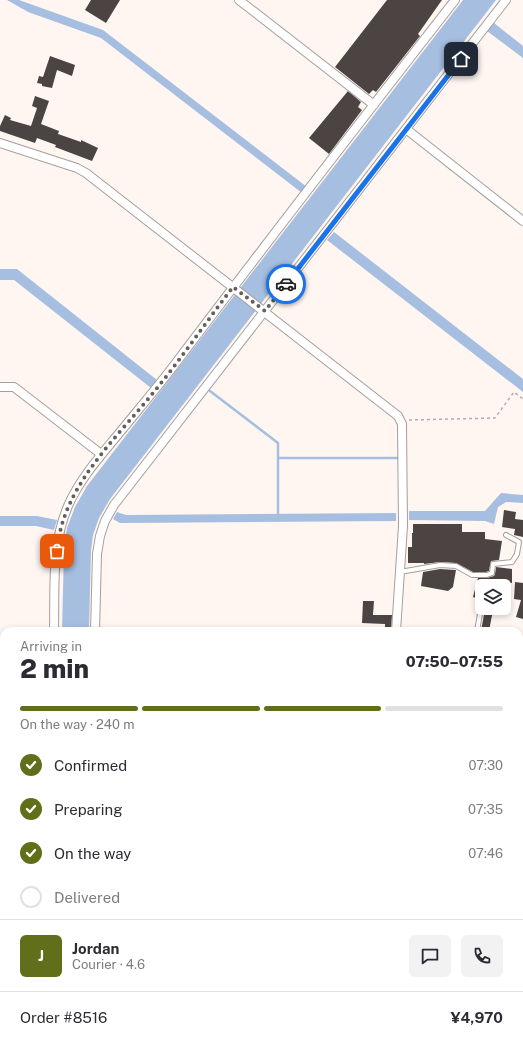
<!DOCTYPE html>
<html lang="en">
<head>
<meta charset="utf-8">
<style>
	:root { --surface:#fff; --page:#f2f2f3; --text:#2b2b33; --muted:#7c7c81; --line:#e1e1e2; --accent:#616f1a }
	body { margin:0; font-family:"Public Sans",sans-serif; background:var(--page); color:var(--text); height:100vh; display:flex; flex-direction:column; font-size:15px; white-space:nowrap }
	* { box-sizing:border-box; margin:0 }
	p { font-size:13px; color:var(--muted) }
	.icon { flex:none; width:22px; height:22px; fill:none; stroke:currentColor; stroke-width:2; stroke-linecap:round; stroke-linejoin:round }
	.map { position:relative; flex:1; overflow:hidden }
	.drawer { position:absolute; left:0px; top:627px; width:523px; height:424px; display:flex; flex-direction:column; background:var(--surface); border-radius:12px 12px 0 0; box-shadow:0 2px 6px #0003 }
	.drawer>* { flex:none }
	.controls { position:absolute; left:475px; top:579px; display:grid; gap:8px }
	.controls a { display:grid; place-items:center; width:36px; height:36px; border-radius:6px; background:var(--surface); box-shadow:0 2px 6px #0003; font-size:20px }
	.pin { position:absolute; display:grid; place-items:center; width:34px; height:34px; color:#fff; margin:-17px; border-radius:8px; box-shadow:0 2px 6px #0006 }
	.courier { position:absolute; display:grid; place-items:center; width:40px; height:40px; margin:-20px; border:3px solid #1a73e8; border-radius:50%; background:#fff; color:#222; box-shadow:0 1px 5px #0007 }
	.overview em { font-style:normal; font-weight:800 }
	.overview div { display:flex; flex-direction:column-reverse }
	.overview { display:flex; align-items:center; justify-content:space-between; height:68px; padding:0 20px }
	h1 { font-size:26px; font-weight:800; line-height:30px }
	.bar { display:grid; grid-template-columns:repeat(4,1fr); gap:6px 4px; align-content:center; height:48px; padding:0 20px }
	.bar i { height:5px; border-radius:3px; background:var(--line) }
	.bar .current { background:var(--accent) }
	.bar p { grid-column:span 4 }
	.line { display:flex; align-items:center; gap:10px; padding:0 20px; border-top:1px solid var(--line) }
	.line div { flex:1 }
	.round { display:grid; place-items:center; flex:none; width:42px; height:42px; border-radius:6px; background:var(--page) }
	ol { padding:0 20px; list-style:none }
	li { display:flex; align-items:center; gap:12px; height:44px }
	li p { margin-inline-start:auto }
	li .icon { padding:4px; border-radius:50%; background:var(--accent); color:#fff; stroke-width:4 }
	li:last-child { color:var(--muted) }
	li i { width:22px; height:22px; border:2px solid var(--line); border-radius:50% }
	.map>svg:first-child { display:block }
	.water { fill:#a6bee0 }
	.lines { fill:none; stroke-linecap:round; stroke-linejoin:round }
	.stream { stroke:#a6bee0; stroke-width:2.5 }
	.building { fill:#4b4442 }
	.lane-casing { stroke:#a69e9a; stroke-width:6 }
	.street-casing { stroke:#a69e9a; stroke-width:10 }
	.path { stroke:#b4adaa; stroke-width:1.5; stroke-dasharray:3 3; stroke-linecap:butt }
	.lane { stroke:#fff; stroke-width:4 }
	.street { stroke:#fff; stroke-width:8 }
	.done { stroke:#645f5c; stroke-width:4; stroke-dasharray:0 7.2 }
	.route { stroke:#1a73e8; stroke-width:5 }
</style>
</head>
<body>
<div class="map">
<svg width="523" height="1051" viewBox="0 0 523 1051">
	<rect width="100%" height="100%" fill="#fff6f2"/>
	<path class="water" d="M7 0H19L103 30 307 187 302 193 101 38 28 12Z
		M463 0H496L110 499 99 518 93 535 91 551 89 631H62L64 550 67 528 75 507 87 486Z
		M494 23 523 46V58L487 31Z
		M334 232 523 379V392L327 240Z
		M0 269H17L157 380 151 388 14 280H0Z
		M501 493 523 495V503L506 502 498 507 494 524 485 521 409 520V511H485Z
		M117 512 126 515 396 513V521L126 523H120L113 519Z
		M0 516H37L57 520 54 530 36 526H0Z
		M523 919V1033H519V993Z
		M48 1047H77L76 1051H48Z
		M448 1047H467L466 1051H448Z"/>
	<g class="lines">
		<path class="stream" d="M210 391 278 443V517
			M278 458H398"/>
	</g>
	<path class="building" d="M91 0H120L106 23 85 10Z
		M387 0H442L418 34 420 36 376 92 373 90 369 94 335 67Z
		M50 56 75 65 72 76 57 70 52 88 42 86V84L37 83 39 76 43 77Z
		M348 91 361 102 358 107 362 110 329 154 309 138Z
		M35 96 49 101 41 124 59 131 58 134 81 142V140L98 148 92 161 55 147 56 145 37 138 35 143 0 131V126L5 115 11 118 10 120 31 126 37 108 32 106Z
		M504 510 516 512 515 519 523 520V537L514 535 515 529 502 527Z
		M413 524H462V532H485V539L502 541 499 560 491 561 489 571 486 572H473L456 563 440 562 424 564V563H408V547H412V533H413Z
		M496 567 512 569V583L488 581 487 586H482V600L473 597 478 578H487L494 576 495 574Z
		M440 569 456 570 453 587 448 591 421 586 423 572Z
		M515 582 523 583V619L516 617 521 600 514 599Z
		M363 601H374L373 615H392L391 631H385V624L362 623Z
		M485 609 493 610 489 631H481Z"/>
	<g class="lines">
		<g class="lane-casing">
			<path id="lane" d="M400 572 440 565 456 566 472 575H487L492 573 493 564 512 562 517 554 519 542 506 535
				M477 631 482 603"/>
		</g>
		<g class="street-casing">
			<path id="street" d="M239 0 374 105
				M406 129 523 221
				M0 143 77 168 86 173 398 416 402 424 403 526 396 631
				M0 387H14L101 454
				M54 631C55 590 51 545 68 506 80 478 102 454 121 431 138 410 155 390 172 368 265 245 360 122 455 0
				M95 631 97 554 100 536 105 521 114 505 506 0
				M0 653H4
				M519 661 523 662
				M519 892H523
				M0 899 4 898
				M519 1040H523
				M42 1051V1047
				M82 1051V1047
				M473 1051 474 1047"/>
		</g>
		<path class="path" d="M409 420 495 418 514 392 523 399"/>
		<use href="#lane" class="lane"/>
		<use href="#street" class="street"/>
	</g>
	<g class="lines">
		<path class="done" d="M57 551C62 487 115 440 153 393 181 359 206 322 233 287L265 311 286 284"/>
		<path class="route" d="M286 284 461 59"/>
	</g>
</svg>
<div class="controls">
<a><svg class="icon" aria-label="layers" viewBox="0 0 24 24"><path d="M12 4l9 5-9 5-9-5zM3 14l9 5 9-5"/></svg></a>
</div>
<div class="pin" style="left:57px;top:551px;background:#ea580c"><svg class="icon" aria-label="bag" viewBox="0 0 24 24"><path d="M5 8h14l-1 12H6zM9 8a3 3 0 0 1 6 0"/></svg></div>
<div class="pin" style="left:461px;top:59px;background:#1f2937"><svg class="icon" aria-label="home" viewBox="0 0 24 24"><path d="M3 11l9-7 9 7M6 9v11h12V9"/></svg></div>
<div class="courier" style="left:286px;top:284px"><svg class="icon" aria-label="car" viewBox="0 0 24 24"><path d="M5 17H2v-5l4-1 3-4h7l3 4 3 1v5h-3M9 17h6M6 11h13"/><circle cx="7" cy="17" r="2"/><circle cx="17" cy="17" r="2"/></svg></div>
<section class="drawer">
<div class="overview"><div><h1>2 min</h1><p>Arriving in</p></div><em>07:50–07:55</em></div>
<div class="bar"><i class="current"></i><i class="current"></i><i class="current"></i><i></i><p>On the way · 240 m</p></div>
<ol>
<li><svg class="icon" aria-label="check" viewBox="0 0 24 24"><path d="M5 12l5 5 9-10"/></svg>Confirmed<p>07:30</p></li>
<li><svg class="icon" aria-label="check" viewBox="0 0 24 24"><path d="M5 12l5 5 9-10"/></svg>Preparing<p>07:35</p></li>
<li><svg class="icon" aria-label="check" viewBox="0 0 24 24"><path d="M5 12l5 5 9-10"/></svg>On the way<p>07:46</p></li>
<li><i></i>Delivered</li>
</ol>
<div class="line" style="height:72px"><b class="round" style="background:var(--accent);color:#fff">J</b><div><b>Jordan</b><p>Courier · 4.6</p></div><a class="round"><svg class="icon" aria-label="chat" viewBox="0 0 24 24"><path d="M4 5h16v11H9l-5 4z"/></svg></a><a class="round"><svg class="icon" aria-label="phone" viewBox="0 0 24 24"><path d="M5 4h4l2 5-3 2q2 4 5 5l2-3 5 2v4C11 20 4 13 5 4z"/></svg></a></div>
<div class="line" style="height:52px"><div>Order #8516</div><b>¥4,970</b></div>
</section>
</div>
</body>
</html>
